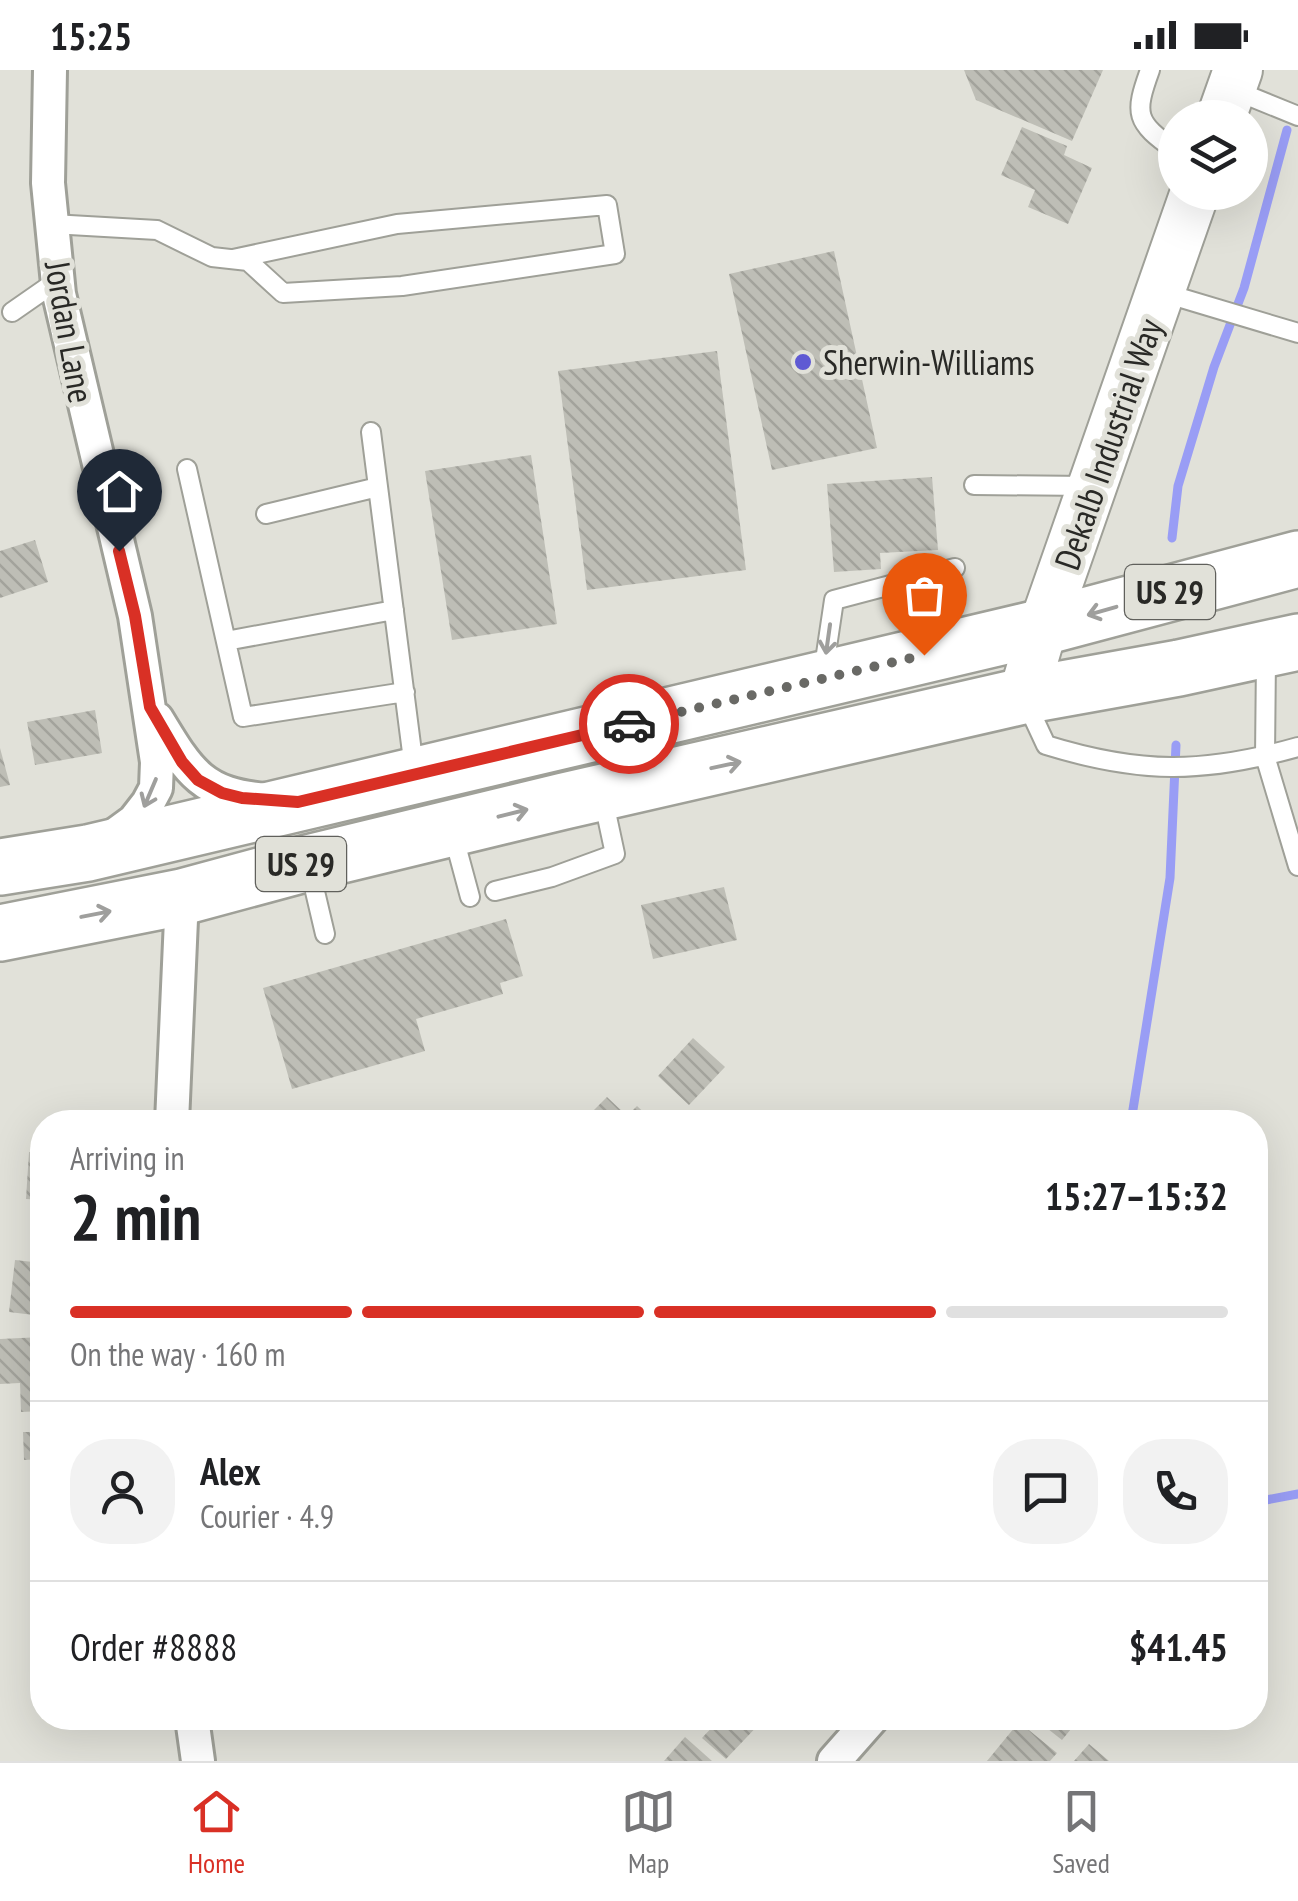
<!DOCTYPE html>
<html lang="en">
<head>
<meta charset="utf-8">
<style>
	:root { --surface:#fff; --page:#f2f2f2; --text:#202124; --muted:#757577; --line:#e0e0e0; --accent:#d93025 }
	body { margin:0; font-family:"PT Sans Narrow",sans-serif; background:var(--page); color:var(--text); height:100vh; display:flex; flex-direction:column; font-size:38px; white-space:nowrap }
	* { box-sizing:border-box; margin:0 }
	p { font-size:32px; color:var(--muted) }
	.icon { flex:none; width:55px; height:55px; fill:none; stroke:currentColor; stroke-width:2; stroke-linecap:round; stroke-linejoin:round }
	.map { position:relative; flex:1; overflow:hidden }
	.side { position:absolute; left:30px; top:1040px; width:1238px; height:620px; display:flex; flex-direction:column; background:var(--surface); border-radius:40px; box-shadow:0 10px 40px #0002 }
	.side>* { flex:none }
	.fabs { position:absolute; left:1158px; top:30px; display:grid; gap:20px }
	.fabs a { display:grid; place-items:center; width:110px; height:110px; border-radius:50%; background:var(--surface); box-shadow:0 10px 40px #0002; font-size:50px }
	.pin { position:absolute; display:grid; place-items:center; width:85px; height:85px; color:#fff; margin:-102px -42px; border-radius:50% 50% 50% 0; rotate:-45deg; box-shadow:0 0 10px #0007 }
	.pin .icon { rotate:45deg }
	.courier { position:absolute; display:grid; place-items:center; width:100px; height:100px; margin:-50px; border:8px solid #d93025; border-radius:50%; background:#fff; color:#222; box-shadow:0 2px 12px #0007 }
	.head em { font-style:normal; font-weight:600 }
	.head div { display:flex; flex-direction:column-reverse }
	.head { display:flex; align-items:center; justify-content:space-between; height:170px; padding:0 40px }
	h1 { font-size:65px; font-weight:600; line-height:75px }
	.bar { display:grid; grid-template-columns:repeat(4,1fr); gap:15px 10px; align-content:center; height:120px; padding:0 40px }
	.bar i { height:12px; border-radius:8px; background:var(--line) }
	.bar .on { background:var(--accent) }
	.bar p { grid-column:span 4 }
	.line { display:flex; align-items:center; gap:25px; padding:0 40px; border-top:2px solid var(--line) }
	.line div { flex:1 }
	.round { display:grid; place-items:center; flex:none; width:105px; height:105px; border-radius:40px; background:var(--page) }
	.status { display:flex; justify-content:space-between; align-items:center; height:70px; padding:0 50px; background:var(--surface); direction:ltr }
	.status svg { height:28px; fill:currentColor }
	.dock { display:flex; justify-content:space-around; align-items:center; height:140px; border-top:2px solid var(--line); background:var(--surface); font-size:28px; color:var(--muted) }
	.dock a { display:grid; justify-items:center; gap:5px }
	.dock .on { color:var(--accent) }
	.map>svg:first-child { display:block }
	.lines { fill:none; stroke-linecap:round; stroke-linejoin:round }
	.stream { stroke:#999df5; stroke-width:9 }
	.building { fill:url(#building-back-hatch) }
	.lane-casing { stroke:#9fa098; stroke-width:22 }
	.street-casing { stroke:#9fa098; stroke-width:38 }
	.secondary-casing { stroke:#9fa098; stroke-width:52 }
	.highway-casing { stroke:#9fa098; stroke-width:60 }
	.lane { stroke:#fff; stroke-width:18 }
	.street { stroke:#fff; stroke-width:32 }
	.secondary { stroke:#fff; stroke-width:48 }
	.highway { stroke:#fff; stroke-width:55 }
	.oneway { stroke:#9f9f9d }
	.done { stroke:#696965; stroke-width:10; stroke-dasharray:0 18 }
	.route { stroke:#d93025; stroke-width:12 }
	.poi-dot { fill:#5f5ad3; stroke:#e1e1d9; stroke-width:4 }
	.labels { text-anchor:middle; dominant-baseline:central; stroke-width:10; stroke-linejoin:round; paint-order:stroke }
	.shield { fill:#e1e1d9; stroke:#60605c; stroke-width:2.5 }
	.shield-label { font-size:32px; font-weight:bold; fill:#292926 }
	.street-label { font-size:35px; fill:#292926; stroke:#e1e1d9 }
	.poi-label { font-size:35px; fill:#292926; stroke:#e1e1d9; text-anchor:start }
</style>
</head>
<body>
<div class="status"><b>15:25</b><svg viewBox="0 0 49 12"><path d="M0 12V9h3v3zM5 12V6h3v6zM10 12V3h3v9zM15 12V0h3v12zM26 1h20v11H26zM47 4h2v5h-2z"/></svg></div>
<div class="map">
<svg width="1298" height="1691" viewBox="0 0 1298 1691">
	<defs>
		<pattern id="building-back-hatch" width="6" height="6" patternUnits="userSpaceOnUse" patternTransform="scale(2.5)"><rect width="6" height="6" fill="#bebeb6"/><path d="M-1 5l2 2M0 0l6 6M5-1l2 2" fill="none" stroke="#a3a39c"/></pattern>
	</defs>
	<rect width="100%" height="100%" fill="#e1e1d9"/>
	<g class="lines">
		<path class="stream" d="M1172 468 1178 416 1214 297 1244 218 1287 60
			M1131 1052 1170 808 1176 675
			M1255 1432 1298 1424"/>
	</g>
	<path class="building" d="M964 0H1103L1072 71 976 30Z
		M1022 57 1067 76 1064 85 1092 98 1068 154 1028 137 1035 120 1001 105Z
		M834 181 877 378 772 400 729 204Z
		M717 281 746 500 587 520 558 301Z
		M531 385 557 554 452 570 425 401Z
		M932 407 938 480 880 483 881 499 834 502 827 414Z
		M35 470 48 512 0 528V481Z
		M95 640 102 683 35 695 27 652Z
		M0 678 10 715 0 717Z
		M724 817 737 870 653 889 641 835Z
		M506 849 523 906 500 913 503 924 416 949 425 981 292 1019 263 918Z
		M693 968 725 997 689 1035 658 1006Z
		M607 1027 627 1046 637 1036 654 1052H601L591 1043Z
		M29 1082 42 1083V1130L26 1129Z
		M15 1190 42 1193V1246L9 1242Z
		M42 1267V1341L21 1342 20 1313 0 1314V1269Z
		M23 1362H42V1389L24 1390Z
		M42 1551V1583H40L35 1552Z
		M708 1648H765L726 1689 702 1668 715 1654Z
		M1034 1648H1080L1062 1670Z
		M1019 1652 1057 1683 1050 1691H987Z
		M685 1667 712 1691H664Z
		M1089 1674 1109 1691H1074Z"/>
	<g class="lines">
		<g class="lane-casing">
			<path id="lane" d="M1150 0C1134 44 1135 52 1175 80
				M1234 20 1298 46
				M52 154 157 160 212 187 248 191 283 223 402 216 615 184 607 135 397 154 233 189
				M1161 222 1298 263
				M12 242 58 210
				M371 362 414 698
				M187 399 243 647 405 622
				M974 415 1088 416
				M266 444 378 417
				M226 571 394 540
				M1266 587 1265 686 1298 796
				M823 604 834 530 955 498
				M1026 632 1046 675C1140 704 1203 704 1298 677
				M453 764 470 827
				M309 796 325 864
				M495 821 552 807 615 784 603 728"/>
		</g>
		<g class="street-casing">
			<path id="street" d="M50 0 48 113 59 224 135 546 157 692 156 718 148 733 134 751 108 770
				M157 649C189 702 202 725 267 730
				M172 1052 182 827
				M192 1648 198 1691
				M834 1691 872 1648"/>
		</g>
		<g class="secondary-casing">
			<path id="secondary" d="M1221 48 1238 0
				M1023 626 1043 557 1195 122"/>
		</g>
		<g class="highway-casing">
			<path id="highway" d="M0 797 88 783 1043 557 1298 489
				M0 863 182 827 308 793 564 731 1023 626 1179 598 1298 572"/>
		</g>
		<use href="#lane" class="lane"/>
		<use href="#street" class="street"/>
		<use href="#secondary" class="secondary"/>
		<use href="#highway" class="highway"/>
	</g>
	<defs><path id="oneway-shaft" d="M-6 0H5M1.5-3L5.5 0L1.5 3" fill="none" stroke-width="1.6" stroke-linecap="round" stroke-linejoin="round" transform="scale(2.5)"/></defs>
	<g class="oneway">
		<use href="#oneway-shaft" transform="translate(1102 541) rotate(164)"/>
		<use href="#oneway-shaft" transform="translate(828 569) rotate(98)"/>
		<use href="#oneway-shaft" transform="translate(726 695) rotate(-12)"/>
		<use href="#oneway-shaft" transform="translate(150 723) rotate(113)"/>
		<use href="#oneway-shaft" transform="translate(513 743) rotate(-14)"/>
		<use href="#oneway-shaft" transform="translate(96 844) rotate(-11)"/>
	</g>
	<g class="lines">
		<path class="done" d="M629 654 924 585"/>
		<path class="route" d="M119 481 135 546 150 637 182 692 198 710 222 723 242 728 298 732 629 654"/>
	</g>
	<circle class="poi-dot" cx="803" cy="292" r="10"/>
	<g class="labels">
		<g class="shield">
			<rect x="1125" y="495" width="90" height="54" rx="8"/>
			<rect x="256" y="767" width="90" height="54" rx="8"/>
		</g>
		<g class="shield-label">
			<text x="1170" y="522">US 29</text>
			<text x="301" y="794">US 29</text>
		</g>
		<g class="street-label">
			<text transform="translate(70 262) rotate(80)">Jordan Lane</text>
			<text transform="translate(1108 374) rotate(-71)">Dekalb Industrial Way</text>
		</g>
		<g class="poi-label">
			<text x="823" y="292">Sherwin-Williams</text>
		</g>
	</g>
</svg>
<div class="fabs">
<a><svg class="icon" aria-label="layers" viewBox="0 0 24 24"><path d="M12 4l9 5-9 5-9-5zM3 14l9 5 9-5"/></svg></a>
</div>
<div class="pin" style="left:924px;top:585px;background:#ea580c"><svg class="icon" aria-label="bag" viewBox="0 0 24 24"><path d="M5 8h14l-1 12H6zM9 8a3 3 0 0 1 6 0"/></svg></div>
<div class="pin" style="left:119px;top:481px;background:#1f2937"><svg class="icon" aria-label="home" viewBox="0 0 24 24"><path d="M3 11l9-7 9 7M6 9v11h12V9"/></svg></div>
<div class="courier" style="left:629px;top:654px"><svg class="icon" aria-label="car" viewBox="0 0 24 24"><path d="M5 17H2v-5l4-1 3-4h7l3 4 3 1v5h-3M9 17h6M6 11h13"/><circle cx="7" cy="17" r="2"/><circle cx="17" cy="17" r="2"/></svg></div>
<section class="side">
<div class="head"><div><h1>2 min</h1><p>Arriving in</p></div><em>15:27–15:32</em></div>
<div class="bar"><i class="on"></i><i class="on"></i><i class="on"></i><i></i><p>On the way · 160 m</p></div>
<div class="line" style="height:180px"><a class="round"><svg class="icon" aria-label="person" viewBox="0 0 24 24"><circle cx="12" cy="8" r="4"/><path d="M4 21q1-7 8-7t8 7"/></svg></a><div><b>Alex</b><p>Courier · 4.9</p></div><a class="round"><svg class="icon" aria-label="chat" viewBox="0 0 24 24"><path d="M4 5h16v11H9l-5 4z"/></svg></a><a class="round"><svg class="icon" aria-label="phone" viewBox="0 0 24 24"><path d="M5 4h4l2 5-3 2q2 4 5 5l2-3 5 2v4C11 20 4 13 5 4z"/></svg></a></div>
<div class="line" style="height:130px"><div>Order #8888</div><b>$41.45</b></div>
</section>
</div>
<nav class="dock">
<a class="on"><svg class="icon" aria-label="home" viewBox="0 0 24 24"><path d="M3 11l9-7 9 7M6 9v11h12V9"/></svg>Home</a>
<a><svg class="icon" aria-label="map" viewBox="0 0 24 24"><path d="M3 6l6-2 6 2 6-2v14l-6 2-6-2-6 2zM9 4v14M15 6v14"/></svg>Map</a>
<a><svg class="icon" aria-label="saved" viewBox="0 0 24 24"><path d="M7 4h10v16l-5-4-5 4z"/></svg>Saved</a>
</nav>
</body>
</html>
